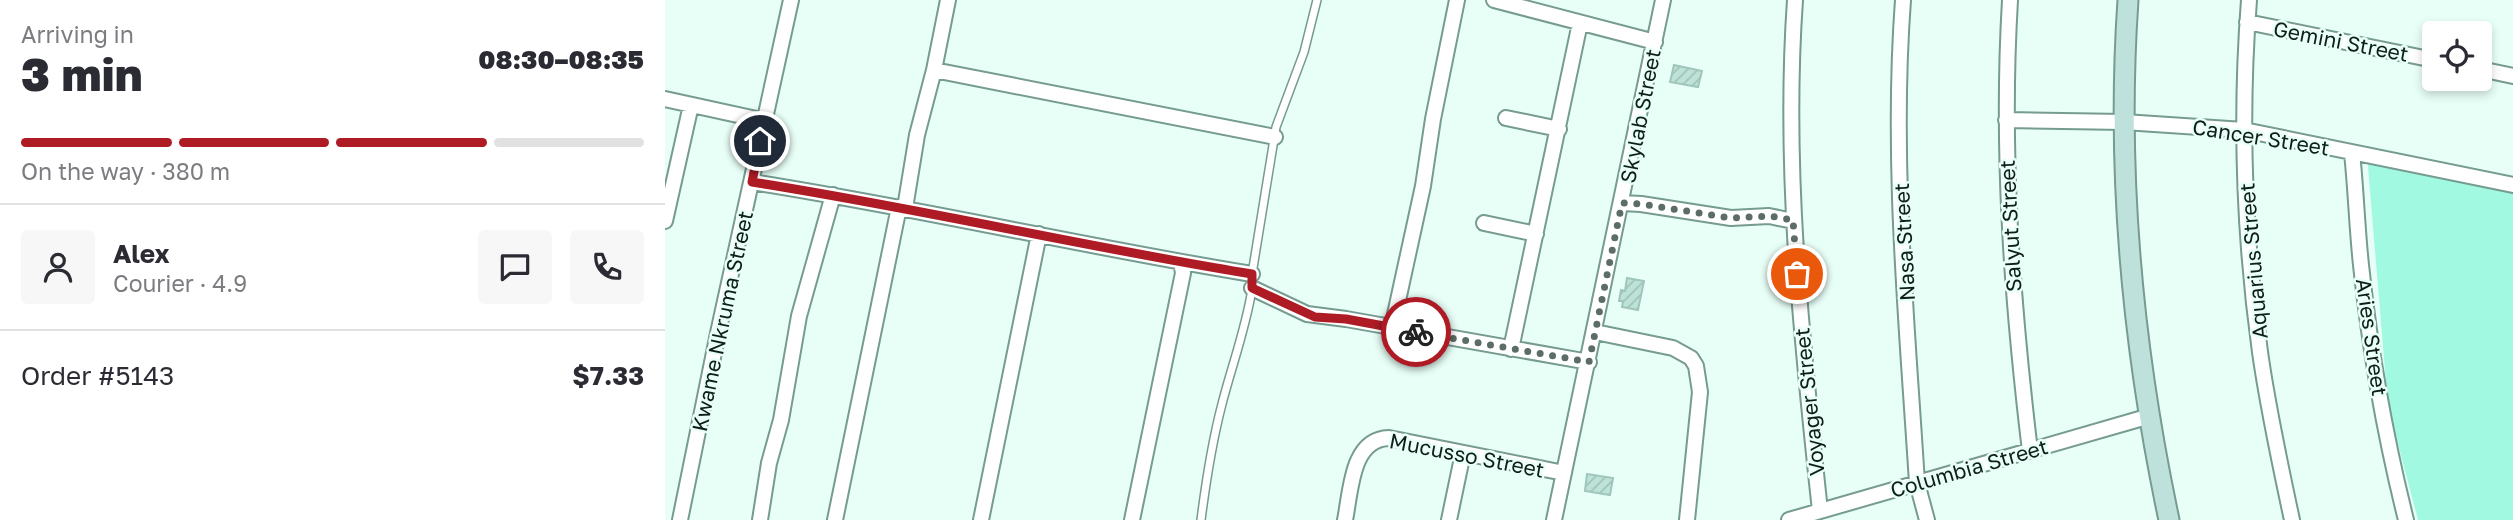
<!DOCTYPE html>
<html lang="en">
<head>
<meta charset="utf-8">
<style>
	:root { --surface:#fff; --page:#f7f7f7; --text:#2b2b33; --muted:#7c7c81; --line:#e1e1e2; --accent:#ae1b24 }
	body { margin:0; font-family:"Golos Text",sans-serif; background:var(--page); color:var(--text); height:100vh; display:flex; flex-direction:column; font-size:26px; white-space:nowrap }
	* { box-sizing:border-box; margin:0 }
	p { font-size:23px; color:var(--muted) }
	.icon { flex:none; width:38px; height:38px; fill:none; stroke:currentColor; stroke-width:2; stroke-linecap:round; stroke-linejoin:round }
	.map { position:relative; flex:1; overflow:hidden }
	.drawer { display:flex; flex-direction:column; background:var(--surface); width:665px }
	.drawer>* { flex:none }
	.buttons { position:absolute; left:1757px; top:21px; display:grid; gap:14px }
	.buttons a { display:grid; place-items:center; width:70px; height:70px; border-radius:7px; background:var(--surface); box-shadow:0 4px 10px #0003; font-size:35px }
	.pin { position:absolute; display:grid; place-items:center; width:60px; height:60px; color:#fff; margin:-30px; border:4px solid #fff; border-radius:50%; box-shadow:0 2px 7px #0007 }
	.courier { position:absolute; display:grid; place-items:center; width:70px; height:70px; margin:-35px; border:5px solid #ae1b24; border-radius:50%; background:#fff; color:#222; box-shadow:0 2px 9px #0007 }
	.overview em { font-style:normal; font-weight:800 }
	.overview div { display:flex; flex-direction:column-reverse }
	.overview { display:flex; align-items:center; justify-content:space-between; height:119px; padding:0 21px }
	h1 { font-size:46px; font-weight:800; line-height:52px }
	.bar { display:grid; grid-template-columns:repeat(4,1fr); gap:10px 7px; align-content:center; height:84px; padding:0 21px }
	.bar i { height:9px; border-radius:5px; background:var(--line) }
	.bar .selected { background:var(--accent) }
	.bar p { grid-column:span 4 }
	.line { display:flex; align-items:center; gap:18px; padding:0 21px; border-top:2px solid var(--line) }
	.line div { flex:1 }
	.round { display:grid; place-items:center; flex:none; width:74px; height:74px; border-radius:7px; background:var(--page) }
	main { display:flex; flex:1; min-height:0 }
	.map>svg:first-child { display:block }
	.green { fill:#a2f9e1 }
	.building { fill:url(#building-hatch); stroke:#a0c6bb; stroke-width:2 }
	.lines { fill:none; stroke-linecap:round; stroke-linejoin:round }
	.lane-casing { stroke:#769b90; stroke-width:10 }
	.street-casing { stroke:#769b90; stroke-width:18 }
	.secondary-casing { stroke:#769b90; stroke-width:23 }
	.lane { stroke:#fff; stroke-width:7 }
	.street { stroke:#fff; stroke-width:14 }
	.secondary { stroke:#bee2db; stroke-width:19 }
	.done { stroke:#5c6d67; stroke-width:7; stroke-dasharray:0 12.6 }
	.route { stroke:#ae1b24; stroke-width:9 }
	.labels { text-anchor:middle; dominant-baseline:central; stroke-width:5; stroke-linejoin:round; paint-order:stroke }
	.street-label { font-size:21px; fill:#101e1a; stroke:#e8fff7 }
</style>
</head>
<body>
<main>
<section class="drawer">
<div class="overview"><div><h1>3 min</h1><p>Arriving in</p></div><em>08:30–08:35</em></div>
<div class="bar"><i class="selected"></i><i class="selected"></i><i class="selected"></i><i></i><p>On the way · 380 m</p></div>
<div class="line" style="height:126px"><a class="round"><svg class="icon" aria-label="person" viewBox="0 0 24 24"><circle cx="12" cy="8" r="4"/><path d="M4 21q1-7 8-7t8 7"/></svg></a><div><b>Alex</b><p>Courier · 4.9</p></div><a class="round"><svg class="icon" aria-label="chat" viewBox="0 0 24 24"><path d="M4 5h16v11H9l-5 4z"/></svg></a><a class="round"><svg class="icon" aria-label="phone" viewBox="0 0 24 24"><path d="M5 4h4l2 5-3 2q2 4 5 5l2-3 5 2v4C11 20 4 13 5 4z"/></svg></a></div>
<div class="line" style="height:91px"><div>Order #5143</div><b>$7.33</b></div>
</section>
<div class="map">
<svg width="1848" height="520" viewBox="0 0 1848 520">
	<defs>
		<pattern id="building-hatch" width="6" height="6" patternUnits="userSpaceOnUse" patternTransform="scale(1.75)"><rect width="6" height="6" fill="#bde3d8"/><path d="M-1 1l2-2M0 6l6-6M5 7l2-2" fill="none" stroke="#a1c2b9"/></pattern>
	</defs>
	<rect width="100%" height="100%" fill="#e8fff7"/>
	<path class="green" d="M1702 155 1848 184V520H1753L1723 406Z"/>
	<path class="building" d="M1009 65 1037 71 1033 87 1005 82Z
		M962 278 979 281 973 310 957 307 958 301H954L956 290 960 291Z
		M922 474 948 478 945 495 920 491Z"/>
	<g class="lines">
		<g class="lane-casing">
			<path id="lane" d="M587 274 611 127 639 52 652 0
				M536 520C541 481 547 442 557 404 567 365 581 328 587 289"/>
		</g>
		<g class="street-casing">
			<path id="street" d="M829 0 990 42
				M1130 0C1118 171 1137 341 1155 511
				M1238 0C1226 161 1242 323 1252 483L1262 520
				M1345 0C1336 151 1347 301 1365 451
				M1584 0C1575 117 1579 236 1595 352 1603 409 1615 464 1627 520
				M1582 22 1769 60
				M1815 69 1848 76
				M269 70 610 137
				M0 99 100 121
				M841 118 894 129
				M1341 120 1459 122 1579 130 1848 185
				M1687 153C1691 190 1692 228 1696 265 1705 351 1720 436 1741 520
				M87 182C254 208 420 247 587 274
				M957 203 976 204 1066 218 1104 216 1128 221
				M240 208 252 135 269 70 283 0
				M0 221 26 105
				M819 223 871 234
				M587 288 642 314 681 319 924 362
				M727 328 758 186 768 119 792 0
				M930 332 1008 348 1026 358 1031 366 1035 392 1022 520
				M846 349 915 23
				M15 520 53 333 126 0
				M95 520 104 463 116 420 134 316 168 195
				M170 520 234 207
				M316 520 374 234
				M467 520 518 273 516 262
				M680 520C686 491 686 439 724 438L899 473
				M784 520 798 453
				M889 520 998 0
				M1124 520 1485 416"/>
		</g>
		<g class="secondary-casing">
			<path id="secondary" d="M1463 0C1451 174 1468 350 1504 520"/>
		</g>
		<use href="#lane" class="lane"/>
		<use href="#street" class="street"/>
		<use href="#secondary" class="secondary"/>
	</g>
	<g class="lines">
		<path class="done" d="M751 332 924 362 957 203 976 204 1066 218 1104 216 1128 220 1132 274"/>
		<path class="route" d="M95 141 87 182C254 208 420 247 587 274V288L650 317 681 319 751 332"/>
	</g>
	<g class="labels">
		<g class="street-label">
			<text transform="translate(1676 41) rotate(11)">Gemini Street</text>
			<text transform="translate(975 116) rotate(-79)">Skylab Street</text>
			<text transform="translate(1596 137) rotate(9)">Cancer Street</text>
			<text transform="translate(1345 226) rotate(-93)">Salyut Street</text>
			<text transform="translate(1239 242) rotate(-93)">Nasa Street</text>
			<text transform="translate(1588 261) rotate(-95)">Aquarius Street</text>
			<text transform="translate(57 321) rotate(-78)">Kwame Nkruma Street</text>
			<text transform="translate(1707 337) rotate(82)">Aries Street</text>
			<text transform="translate(1144 402) rotate(-96)">Voyager Street</text>
			<text transform="translate(802 455) rotate(11)">Mucusso Street</text>
			<text transform="translate(1304 468) rotate(-16)">Columbia Street</text>
		</g>
	</g>
</svg>
<div class="buttons">
<a><svg class="icon" aria-label="locate" viewBox="0 0 24 24"><circle cx="12" cy="12" r="6"/><path d="M12 2v4M12 18v4M2 12h4M18 12h4"/></svg></a>
</div>
<div class="pin" style="left:1132px;top:274px;background:#ea580c"><svg class="icon" aria-label="bag" viewBox="0 0 24 24"><path d="M5 8h14l-1 12H6zM9 8a3 3 0 0 1 6 0"/></svg></div>
<div class="pin" style="left:95px;top:141px;background:#1f2937"><svg class="icon" aria-label="home" viewBox="0 0 24 24"><path d="M3 11l9-7 9 7M6 9v11h12V9"/></svg></div>
<div class="courier" style="left:751px;top:332px"><svg class="icon" aria-label="bike" viewBox="0 0 24 24"><circle cx="6" cy="16" r="4"/><circle cx="18" cy="16" r="4"/><path d="M6 16l4-8h5l3 8M10 8l3 8H6M13 5h3"/></svg></div>
</div>
</main>
</body>
</html>
